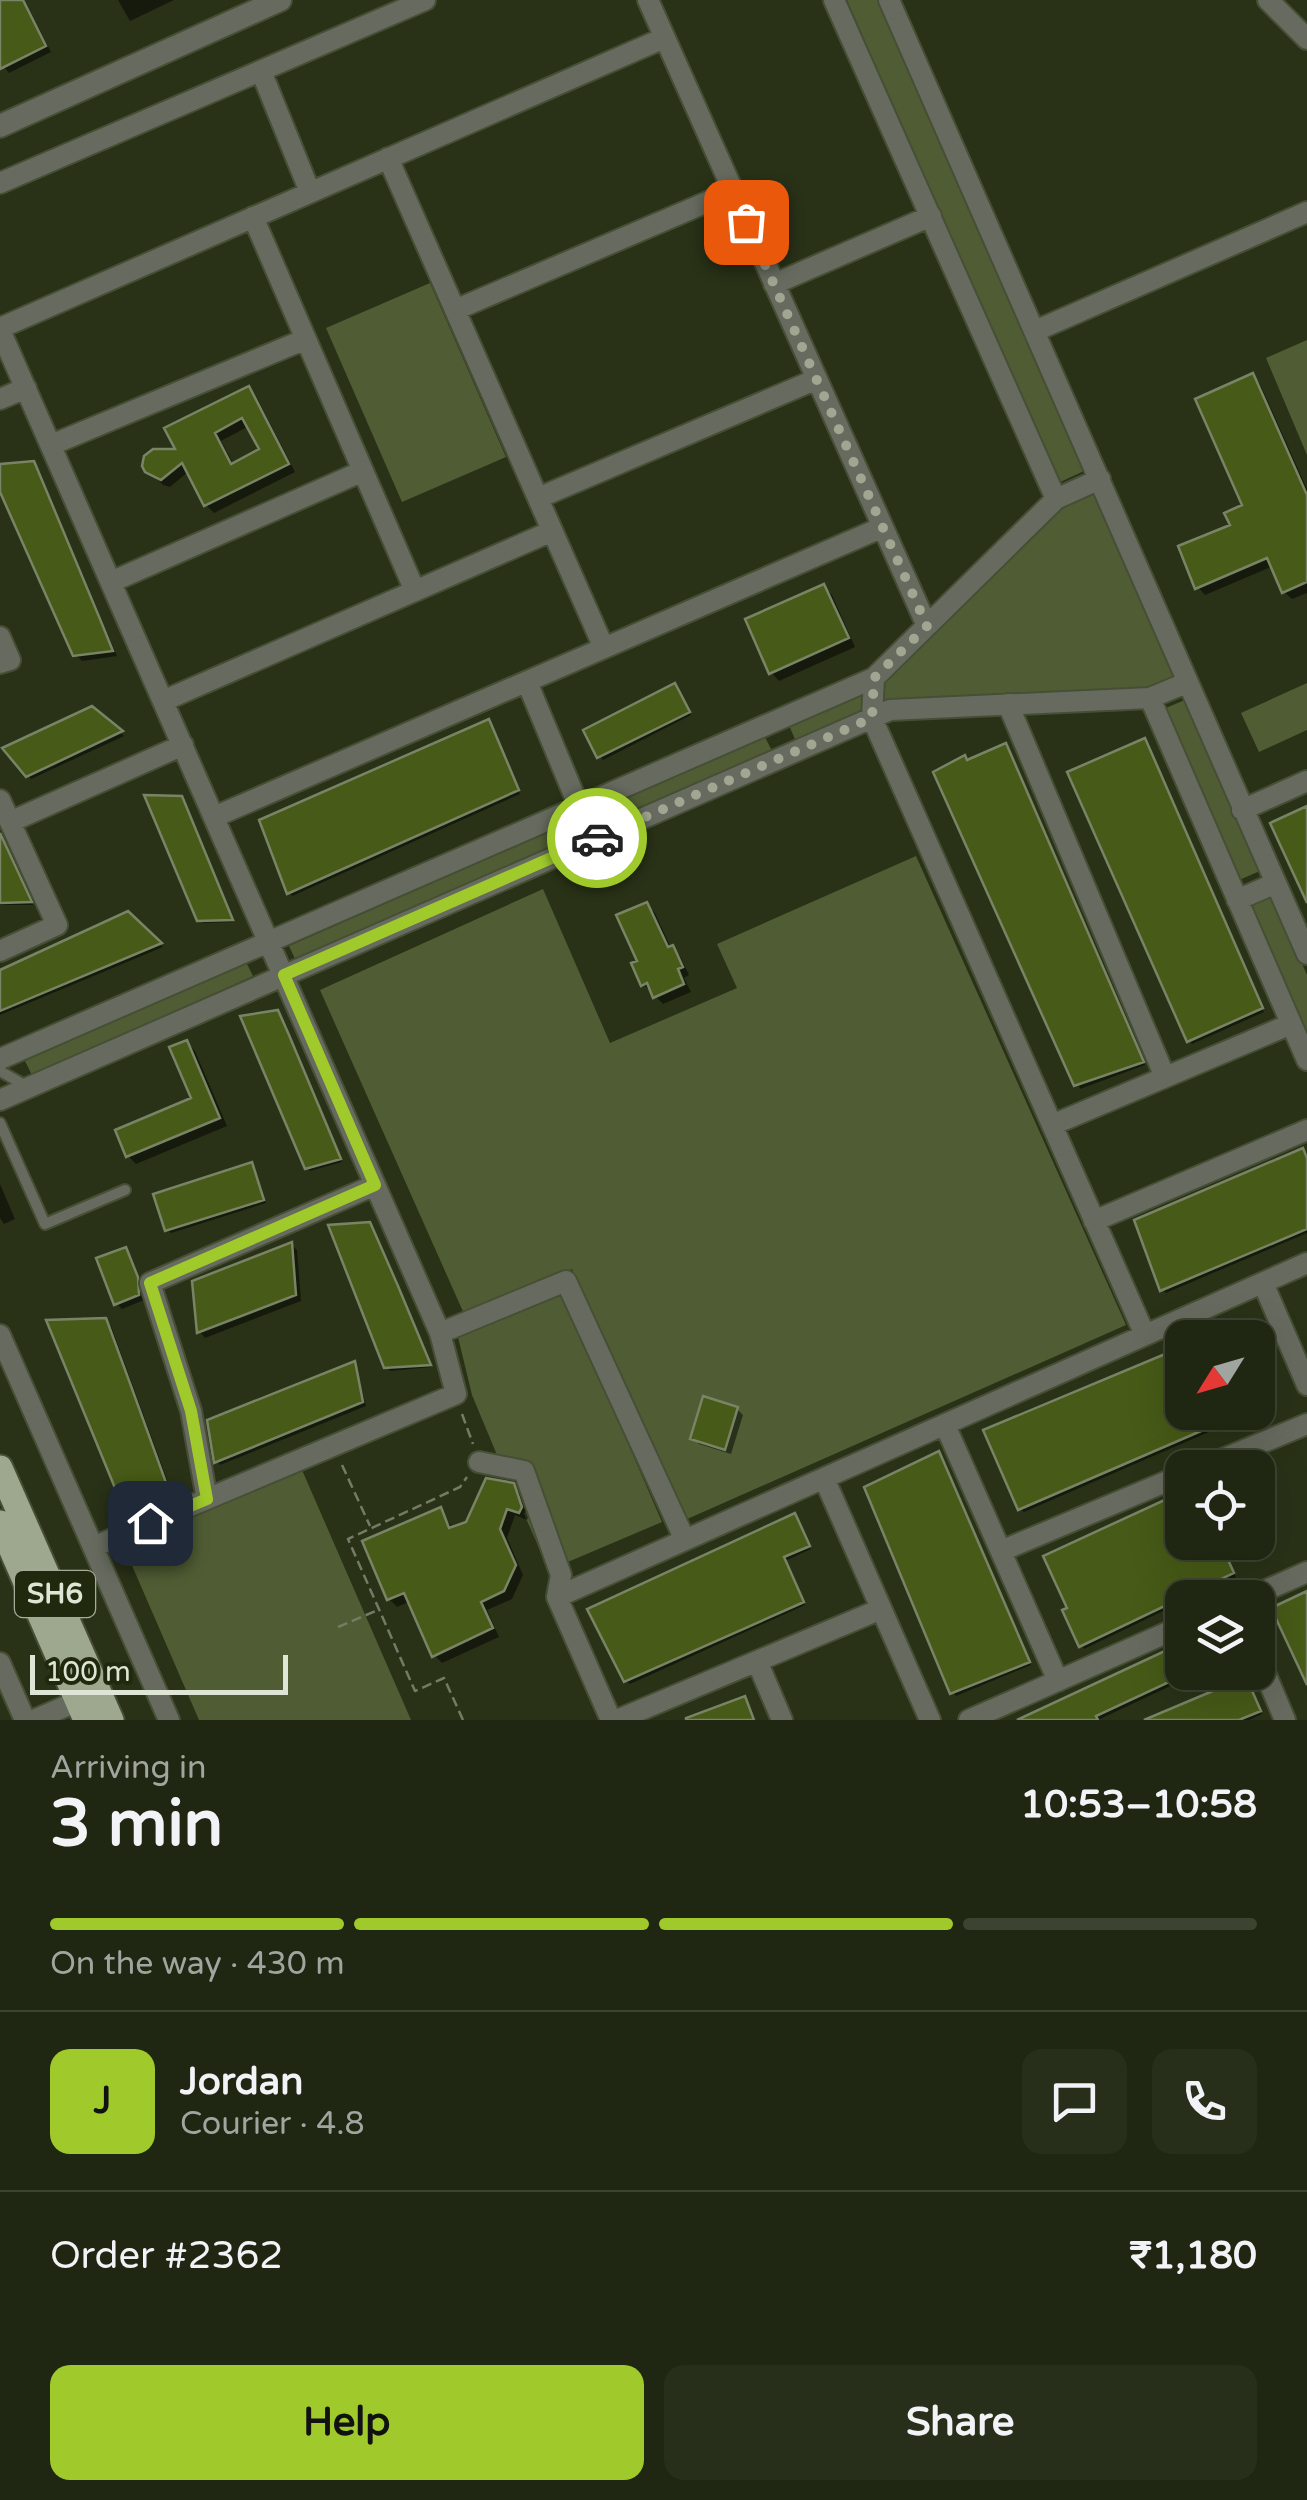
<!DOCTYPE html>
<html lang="en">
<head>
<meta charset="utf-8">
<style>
	:root { --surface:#1f2611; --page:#272e1a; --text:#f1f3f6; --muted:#a1a59f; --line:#3c4331; --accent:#a0ca2c }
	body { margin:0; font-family:"Varela Round",sans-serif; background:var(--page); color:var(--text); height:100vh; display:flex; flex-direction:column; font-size:38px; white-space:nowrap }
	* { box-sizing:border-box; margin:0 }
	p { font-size:32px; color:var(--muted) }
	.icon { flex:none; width:55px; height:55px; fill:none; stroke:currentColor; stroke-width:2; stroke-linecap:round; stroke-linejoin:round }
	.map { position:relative; height:1720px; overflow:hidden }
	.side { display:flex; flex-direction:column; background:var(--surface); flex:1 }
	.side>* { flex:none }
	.needle { width:65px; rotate:233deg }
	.controls { position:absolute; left:1165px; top:1320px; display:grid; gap:20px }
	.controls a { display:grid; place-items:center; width:110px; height:110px; border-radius:20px; background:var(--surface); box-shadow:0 10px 40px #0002,0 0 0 2px var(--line); font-size:50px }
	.scale { position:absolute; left:30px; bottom:25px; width:258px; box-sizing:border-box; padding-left:10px; border:5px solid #dfe5d5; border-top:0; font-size:28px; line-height:35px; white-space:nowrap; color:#dfe5d5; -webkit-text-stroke:8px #20280d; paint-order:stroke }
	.pin { position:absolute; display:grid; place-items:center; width:85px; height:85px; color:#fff; margin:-42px; border-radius:20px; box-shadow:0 5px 15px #0006 }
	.courier { position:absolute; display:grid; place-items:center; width:100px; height:100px; margin:-50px; border:8px solid #a0ca2c; border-radius:50%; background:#fff; color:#222; box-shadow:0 2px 12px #0007 }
	.overview em { font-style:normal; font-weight:800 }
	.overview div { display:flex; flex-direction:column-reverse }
	.overview { display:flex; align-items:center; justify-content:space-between; height:170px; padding:0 50px }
	h1 { font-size:65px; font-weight:800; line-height:75px }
	.bar { display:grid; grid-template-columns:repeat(4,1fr); gap:15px 10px; align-content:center; height:120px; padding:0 50px }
	.bar i { height:12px; border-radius:8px; background:var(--line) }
	.bar .on { background:var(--accent) }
	.bar p { grid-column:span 4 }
	.line { display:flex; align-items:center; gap:25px; padding:0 50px; border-top:2px solid var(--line) }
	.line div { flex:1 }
	.round { display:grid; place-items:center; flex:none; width:105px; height:105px; border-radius:20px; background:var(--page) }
	.button { display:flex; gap:20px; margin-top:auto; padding:20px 50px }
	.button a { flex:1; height:115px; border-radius:20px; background:var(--accent); color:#111; font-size:40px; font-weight:800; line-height:115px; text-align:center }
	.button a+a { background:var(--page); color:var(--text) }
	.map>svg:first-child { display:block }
	.green { fill:#505d34 }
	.shadow { fill:#0007; fill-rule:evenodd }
	.building { fill:#475a17; stroke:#798466; stroke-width:2.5; fill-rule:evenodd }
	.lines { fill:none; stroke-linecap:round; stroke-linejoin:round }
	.service-casing { stroke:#464f35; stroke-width:14 }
	.minor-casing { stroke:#464f35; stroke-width:24 }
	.tertiary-casing { stroke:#464f35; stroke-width:26 }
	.primary-casing { stroke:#464f35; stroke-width:29 }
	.path { stroke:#747b65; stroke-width:2.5; stroke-dasharray:10 5; stroke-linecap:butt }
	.service { stroke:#676b5f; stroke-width:10 }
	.minor { stroke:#676b5f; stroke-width:20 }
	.tertiary { stroke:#676b5f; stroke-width:22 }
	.primary { stroke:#9ea88e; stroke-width:25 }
	.done { stroke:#9fa692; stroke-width:10; stroke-dasharray:0 18 }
	.route { stroke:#a0ca2c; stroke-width:12 }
	.labels { text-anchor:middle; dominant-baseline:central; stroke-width:8; stroke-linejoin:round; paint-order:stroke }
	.shield { fill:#20280d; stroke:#a6ac99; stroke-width:2.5 }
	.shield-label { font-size:28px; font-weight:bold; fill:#dfe5d5 }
</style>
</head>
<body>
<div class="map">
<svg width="1307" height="1720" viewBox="0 0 1307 1720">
	<rect width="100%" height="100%" fill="#293217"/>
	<path class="green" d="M847 0H879L1084 471 1058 483Z
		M430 283 506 457 402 502 326 328Z
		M1307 340V455L1266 358Z
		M1093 492 1173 677 1146 687 894 701 797 744 789 725 886 681 1065 505Z
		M1307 683V730L1259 752 1241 713Z
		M1187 699 1260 871 1239 880 1166 708Z
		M765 737 772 751 296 961 289 946Z
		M916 856 1126 1325 685 1520 572 1269 465 1316 320 990 543 889 610 1043 737 988 717 944Z
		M1272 896 1307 975V1032L1251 905Z
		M246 962 253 976 32 1075 25 1061Z
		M561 1289 662 1522 549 1570 524 1514 537 1485 502 1467 472 1395 458 1337Z
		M302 1470 411 1720H199L124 1547Z"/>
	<path class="shadow" d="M0 0H24L51 52 9 73 0 62Z
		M118 0H174L130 21Z
		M1253 376 1260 384 1307 489V593L1292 599 1284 592 1273 566 1205 595 1198 587 1245 506Z
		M249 389 256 396 295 472 214 513 206 505 189 471 170 487 163 485 144 466 179 452ZM249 426 262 450 234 465 221 441Z
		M33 464 39 470 117 656 82 661 76 655 0 486V467Z
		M824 587 832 595 855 647 779 681 771 672Z
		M678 690 691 715 603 760 600 756Z
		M92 709 124 736 31 779 6 749Z
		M488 722 520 794 292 896 289 892Z
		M1147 745 1264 1012 1192 1044 1189 1040Z
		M1006 746 1145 1065 1080 1089 969 762Z
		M184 802 234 922 203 923 199 919Z
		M0 833 33 905H0Z
		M647 905 655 913 671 948 680 956 689 975 684 978 691 992 663 1004 643 984 640 962Z
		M127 914 163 947 0 1015V973Z
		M281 1017 342 1162 310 1171 307 1168Z
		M187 1043 195 1051 227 1126 136 1164 128 1156 194 1100Z
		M1307 1159V1233L1166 1293 1163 1290Z
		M251 1165 266 1203 171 1233 167 1230Z
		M0 1184 15 1219 4 1224 0 1218Z
		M369 1224 373 1228 432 1367 390 1371 387 1367Z
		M291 1245 297 1250 301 1301 205 1338 200 1332 194 1282Z
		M125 1250 131 1256 143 1285 144 1300 122 1309 116 1303Z
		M105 1320 111 1326 172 1493H124L117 1487Z
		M1238 1327 1244 1338H1213Z
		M1182 1350V1412H1255L1024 1512 1020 1509 986 1432Z
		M355 1364 366 1406 220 1465 217 1461Z
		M1258 1368 1266 1373 1276 1404 1258 1412Z
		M737 1409 743 1415 731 1454 699 1444 693 1438Z
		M942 1457 1031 1665 956 1696 953 1692Z
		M512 1485 521 1494 529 1516 527 1520 515 1515 507 1538 523 1575 512 1599 487 1610 499 1637 442 1663 434 1655 411 1601 397 1607 389 1599 440 1510 453 1529 468 1524Z
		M1182 1495V1542H1219L1236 1577 1192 1598H1182V1602L1084 1649 1046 1557Z
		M798 1519 811 1549 785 1561 805 1605 630 1684 626 1681Z
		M1182 1646V1672H1200L1098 1720H1023Z
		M1246 1680 1262 1714 1249 1720H1150Z"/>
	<path class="building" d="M0 0H23L46 46 0 69Z
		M1253 373 1307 495V582L1282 593 1267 558 1195 589 1178 546 1230 525 1224 513 1242 505 1195 399Z
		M249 386 289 464 204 506 182 463 161 480 145 472 142 466 144 456 153 449H175L164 428ZM242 418 259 449 231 464 215 433Z
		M34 461 100 619 113 651 73 656 0 492V464Z
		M824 584 849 638 769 674 745 619Z
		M675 683 690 712 597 758 583 730Z
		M92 706 123 731 26 777 2 748Z
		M489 719 519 790 287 894 259 820Z
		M1145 738 1263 1008 1187 1042 1067 772Z
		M1006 743 1144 1062 1074 1086 933 772 965 755 967 760Z
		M144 795 182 796 233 920 197 921Z
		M1307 806V903L1270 823Z
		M0 833 32 902 0 903Z
		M647 902 668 947 673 945 683 967 678 969 684 984 653 998 647 983 641 986 631 963 637 961 616 915Z
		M128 911 162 943 0 1011V970Z
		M278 1010 289 1035 341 1159 305 1169 240 1016Z
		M187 1040 220 1118 126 1157 115 1130 191 1098 169 1047Z
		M1303 1148 1307 1158V1229L1160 1291 1134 1220Z
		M252 1162 264 1200 165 1231 153 1194Z
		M370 1222 398 1286 431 1365 384 1368 328 1225Z
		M292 1242 296 1295 197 1333 192 1281Z
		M126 1247 138 1277 139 1295 114 1305 96 1258Z
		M106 1318 131 1386 168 1488H115L46 1320Z
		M1182 1347V1412H1245L1018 1510 983 1430Z
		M355 1361 363 1402 214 1463 207 1420Z
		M703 1396 738 1407 725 1450 690 1439Z
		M939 1451 1030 1662 950 1694 864 1487Z
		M486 1478 514 1483 522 1507 519 1513 507 1509 500 1529 516 1565 504 1591 481 1602 493 1628 432 1657 404 1593 387 1600 362 1541 441 1507 449 1528 466 1522Z
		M1182 1492V1553L1205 1542H1220L1234 1573 1079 1647 1062 1610 1067 1608 1043 1556Z
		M795 1513 810 1546 784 1557 804 1602 624 1682 587 1609Z
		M1307 1591V1685L1271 1608Z
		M1182 1643V1676L1096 1716 1098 1720H1017Z
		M1246 1677 1261 1711 1239 1720H1144Z
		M745 1696 754 1720H686V1718Z"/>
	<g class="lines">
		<g class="service-casing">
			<path id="service" d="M0 1071 28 1087
				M0 1123 45 1224 125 1190"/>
		</g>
		<g class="minor-casing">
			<path id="minor" d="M648 0 927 626
				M834 0 1056 499
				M889 0 1307 954
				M1268 0 1307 39
				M261 71 310 192
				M388 158 604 648
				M0 183 425 0
				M253 217 415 591
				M774 284 931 216
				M455 310 733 191
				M0 328 664 38
				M0 330 440 1333 456 1394 93 1547
				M1035 331 1307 212
				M0 399 26 388
				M51 445 306 339
				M538 498 817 379
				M111 582 363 471
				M0 637 10 660 0 663
				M874 678 872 718 1145 1335
				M527 682 579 807
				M1150 698 1307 1060
				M163 701 552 531
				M1008 704 1165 1077
				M0 800 57 925 0 951
				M1242 810 1307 781
				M214 817 883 527
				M10 822 183 745
				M1237 900 1276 883
				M0 1059 874 678 1056 499 1100 479
				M0 1100 890 710 1150 698 1186 683
				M1052 1125 1291 1024
				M1094 1221 1307 1130
				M1263 1283 1307 1385
				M440 1333 566 1281 685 1540
				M0 1335 169 1720
				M945 1425 1058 1681
				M479 1462 524 1471 561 1575 557 1597 611 1720
				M1201 1468 1307 1424
				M824 1478 930 1720
				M207 1499 191 1411 150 1283 375 1185
				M1001 1551 1182 1475
				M557 1597 1307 1263
				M1248 1598 1307 1572
				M1258 1656 1285 1720
				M757 1661 782 1720
				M0 1663 25 1720
				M34 1720 78 1701
				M617 1720 881 1609
				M969 1720 1182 1626"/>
		</g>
		<g class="tertiary-casing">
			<path id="tertiary" d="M0 126 280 0"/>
		</g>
		<g class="primary-casing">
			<path id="primary" d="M0 1468 111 1720
				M0 1523 86 1720"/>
		</g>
		<path class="path" d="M462 1414 473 1444
			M342 1465 370 1526
			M338 1627 378 1610
			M463 1720 444 1678 415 1691 348 1539 460 1487 467 1477"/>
		<use href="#service" class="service"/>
		<use href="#minor" class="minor"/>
		<use href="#tertiary" class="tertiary"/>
		<use href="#primary" class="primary"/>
	</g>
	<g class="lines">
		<path class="done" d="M597 838 872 718 874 678 927 626 746 222"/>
		<path class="route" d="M150 1523 207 1499 191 1411 150 1283 375 1185 284 975 597 838"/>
	</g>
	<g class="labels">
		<rect class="shield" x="15" y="1571" width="80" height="46" rx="8"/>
		<g class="shield-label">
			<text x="55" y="1594">SH6</text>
		</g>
	</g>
</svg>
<div class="controls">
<a><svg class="needle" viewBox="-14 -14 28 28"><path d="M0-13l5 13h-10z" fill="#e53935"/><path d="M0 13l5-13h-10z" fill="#a1a59f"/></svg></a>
<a><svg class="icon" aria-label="locate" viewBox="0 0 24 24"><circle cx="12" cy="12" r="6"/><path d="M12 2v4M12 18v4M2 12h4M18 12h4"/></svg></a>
<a><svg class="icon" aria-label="layers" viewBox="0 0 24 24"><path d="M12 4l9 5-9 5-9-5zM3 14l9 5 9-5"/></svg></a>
</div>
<div class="scale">100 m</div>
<div class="pin" style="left:746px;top:222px;background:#ea580c"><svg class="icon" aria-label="bag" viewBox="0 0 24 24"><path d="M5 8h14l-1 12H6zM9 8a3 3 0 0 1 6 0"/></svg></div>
<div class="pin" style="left:150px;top:1523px;background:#1f2937"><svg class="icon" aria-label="home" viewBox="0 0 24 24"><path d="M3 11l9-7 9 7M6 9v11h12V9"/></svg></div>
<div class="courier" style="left:597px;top:838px"><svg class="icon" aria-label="car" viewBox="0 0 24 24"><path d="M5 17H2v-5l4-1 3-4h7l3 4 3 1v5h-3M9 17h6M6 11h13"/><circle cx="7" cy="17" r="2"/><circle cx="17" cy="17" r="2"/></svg></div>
</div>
<section class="side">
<div class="overview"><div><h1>3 min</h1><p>Arriving in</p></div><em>10:53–10:58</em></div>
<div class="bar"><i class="on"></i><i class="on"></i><i class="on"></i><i></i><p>On the way · 430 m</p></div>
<div class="line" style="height:180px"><b class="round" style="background:var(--accent);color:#111">J</b><div><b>Jordan</b><p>Courier · 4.8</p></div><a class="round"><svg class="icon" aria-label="chat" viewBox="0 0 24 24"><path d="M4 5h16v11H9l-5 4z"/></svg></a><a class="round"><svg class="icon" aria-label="phone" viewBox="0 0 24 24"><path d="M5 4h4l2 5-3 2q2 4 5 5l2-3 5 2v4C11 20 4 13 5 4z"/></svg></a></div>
<div class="line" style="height:130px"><div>Order #2362</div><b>₹1,180</b></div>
<div class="button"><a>Help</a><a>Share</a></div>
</section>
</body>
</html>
